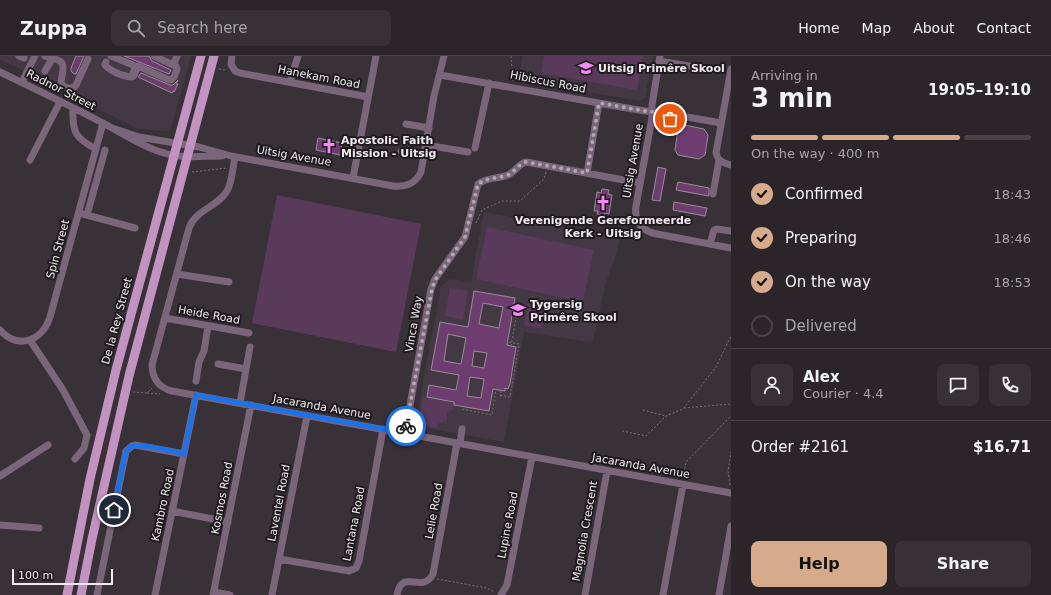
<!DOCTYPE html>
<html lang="en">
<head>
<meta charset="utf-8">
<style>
	:root { --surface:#2b252a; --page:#373136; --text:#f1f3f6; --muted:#a6a5a8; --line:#474247; --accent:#d6ab8b }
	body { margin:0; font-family:"DejaVu Sans",sans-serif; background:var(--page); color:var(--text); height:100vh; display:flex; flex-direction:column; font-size:15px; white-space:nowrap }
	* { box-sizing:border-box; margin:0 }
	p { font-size:13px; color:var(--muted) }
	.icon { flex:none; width:22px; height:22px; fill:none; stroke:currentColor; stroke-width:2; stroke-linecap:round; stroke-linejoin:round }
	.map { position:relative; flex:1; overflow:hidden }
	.drawer { display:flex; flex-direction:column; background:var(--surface); width:320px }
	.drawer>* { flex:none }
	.scale { position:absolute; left:12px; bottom:10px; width:101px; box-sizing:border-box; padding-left:4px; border:2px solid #efeaef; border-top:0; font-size:11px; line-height:14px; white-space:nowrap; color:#efeaef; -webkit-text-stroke:3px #1e1a1e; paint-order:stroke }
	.pin { position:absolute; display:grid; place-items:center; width:34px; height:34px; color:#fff; margin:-17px; border:2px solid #fff; border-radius:50%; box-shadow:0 1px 4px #0007 }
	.courier { position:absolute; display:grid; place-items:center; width:40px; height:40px; margin:-20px; border:3px solid #1a73e8; border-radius:50%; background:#fff; color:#222; box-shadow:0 1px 5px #0007 }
	.head em { font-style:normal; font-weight:600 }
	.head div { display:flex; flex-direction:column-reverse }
	.head { display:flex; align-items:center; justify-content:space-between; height:68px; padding:0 20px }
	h1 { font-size:26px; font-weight:600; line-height:30px }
	.bar { display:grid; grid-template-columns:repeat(4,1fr); gap:6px 4px; align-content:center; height:48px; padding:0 20px }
	.bar i { height:5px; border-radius:3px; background:var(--line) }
	.bar .active { background:var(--accent) }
	.bar p { grid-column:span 4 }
	.line { display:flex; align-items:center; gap:10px; padding:0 20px; border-top:1px solid var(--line) }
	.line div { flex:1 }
	.round { display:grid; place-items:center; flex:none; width:42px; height:42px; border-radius:8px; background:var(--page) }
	ol { padding:0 20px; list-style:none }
	li { display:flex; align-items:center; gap:12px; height:44px }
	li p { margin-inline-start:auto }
	li .icon { padding:4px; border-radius:50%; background:var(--accent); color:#111; stroke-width:4 }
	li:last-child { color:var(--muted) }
	li i { width:22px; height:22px; border:2px solid var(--line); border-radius:50% }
	.button { display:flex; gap:8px; margin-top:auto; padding:8px 20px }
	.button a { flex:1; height:46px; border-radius:8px; background:var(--accent); color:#111; font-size:16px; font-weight:600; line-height:46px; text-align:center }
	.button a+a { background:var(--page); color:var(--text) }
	header { display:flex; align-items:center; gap:24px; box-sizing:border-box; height:56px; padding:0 20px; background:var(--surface); border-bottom:1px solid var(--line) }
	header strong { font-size:19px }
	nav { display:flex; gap:22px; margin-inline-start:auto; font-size:14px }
	.search { width:280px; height:36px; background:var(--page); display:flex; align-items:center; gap:10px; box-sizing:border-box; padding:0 14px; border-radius:8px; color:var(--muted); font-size:15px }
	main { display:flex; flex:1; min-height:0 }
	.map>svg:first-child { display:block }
	.built { fill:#443844 }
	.green { fill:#5a3a5a }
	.building { fill:#6e3d6f; stroke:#978d97; fill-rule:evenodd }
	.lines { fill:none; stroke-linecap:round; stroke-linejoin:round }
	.path { stroke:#787178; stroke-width:1; stroke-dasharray:2 2; stroke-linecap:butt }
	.minor { stroke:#7b657b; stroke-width:7 }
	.major { stroke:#c293c1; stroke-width:9 }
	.minor-bridge { stroke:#7b657b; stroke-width:7 }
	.done { stroke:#afa9af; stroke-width:4; stroke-dasharray:0 7.2 }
	.route { stroke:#1a73e8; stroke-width:5 }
	.labels { text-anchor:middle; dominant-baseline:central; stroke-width:4; stroke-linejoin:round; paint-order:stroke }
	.poi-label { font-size:11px; font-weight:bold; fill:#efeaef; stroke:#1e1a1e; text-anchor:start }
	.street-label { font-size:11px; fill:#efeaef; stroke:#1e1a1e }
</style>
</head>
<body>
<header>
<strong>Zuppa</strong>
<div class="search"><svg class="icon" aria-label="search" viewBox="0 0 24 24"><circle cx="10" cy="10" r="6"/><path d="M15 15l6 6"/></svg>Search here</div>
<nav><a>Home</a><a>Map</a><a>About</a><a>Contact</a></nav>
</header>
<main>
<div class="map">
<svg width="731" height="539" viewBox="0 0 731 539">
	<rect width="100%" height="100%" fill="#393138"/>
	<path class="built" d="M0 0H191L170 75 138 73 0 3Z
		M523 0H653L645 42 640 45 518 24Z
		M484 156 620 181 617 196 605 229 593 285 589 286 524 276 504 386 415 370 441 230 451 223 471 226Z"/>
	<path class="green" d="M544 0H643L637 34 541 17Z
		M277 139 421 168 396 296 252 267Z
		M487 171 594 194 583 246 476 223Z
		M450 232 468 235 463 264 445 260Z
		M529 241 547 244 542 273 524 269Z
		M423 340 454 346 453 354 449 355 447 358V365L439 367 436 372 421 368 419 362Z"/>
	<path class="building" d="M76 0H84L76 18H74L71 15V12Z
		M124 0H149L152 5 171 14 169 18Z
		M141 17 170 29H173L178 24 176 28H178L174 36 173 35 172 37 138 21Z
		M684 69 704 73 708 79 705 99 699 103 678 99 675 94 678 73Z
		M318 82 342 87 340 99 316 94Z
		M658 111 666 113 660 145 652 144Z
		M678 126 709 132V140L676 134Z
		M602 133 609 134 608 138 612 139 609 158 605 157 604 160 597 158 598 155H594L597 136 601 137Z
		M674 146 707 152 705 160 673 154Z
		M474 235 515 242 507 289 516 291 510 328 508 333 505 332V335L493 333 489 355 454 349V346L427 341 429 329 456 334 459 319 431 314 440 266 468 271ZM483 247 503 251 499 272 479 268ZM448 278 466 282 461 308 444 305ZM474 295 487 297 484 312 472 310ZM470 321 484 323 481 342 467 340Z"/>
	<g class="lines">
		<path class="path" d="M511 0 513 25
			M219 13 224 14 227 13
			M192 116 227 112
			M476 167 482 154 502 145H520L544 123 546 116
			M511 290 518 250
			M497 334 501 335 500 343
			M133 336 147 337 152 332
			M147 337 160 338
			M500 339 510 341 519 288 507 286
			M684 352 731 348
			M462 353 492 359 496 333
			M643 354 666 360
			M622 375 646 380 666 360 683 353 716 311 731 280
			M683 421 686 406 731 360
			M730 429 728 415 731 396
			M437 523 487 532 494 536"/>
		<path class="minor" d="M19 0 24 2
			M45 0C50 2 59 3 62 7 67 14 54 30 68 32 72 33 74 32 76 29L88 3
			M111 0 133 9 135 13 133 17
			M154 0 173 9
			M232 0 231 8 235 15 240 17 368 41
			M660 0 652 49V62L636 150C634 163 640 173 652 177L731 192
			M659 5 689 10
			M731 13 716 97C718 105 723 107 731 109
			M45 15 52 3
			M0 16C37 34 76 52 112 72 129 81 145 92 164 97 183 103 203 100 222 100
			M134 19 138 10 167 23 171 24 174 21 177 13 176 10 173 9 177 0
			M440 19 627 52 645 55 659 56 721 67
			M22 26 35 0
			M290 26 298 0
			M73 52C72 76 75 82 96 93
			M406 68 429 72
			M112 72 139 81 199 91 231 100 393 130C406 131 415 128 421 116L434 40 444 0
			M426 89 468 96
			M475 92 489 27
			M401 95 424 100
			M235 101C233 110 232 127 227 135 218 151 196 153 189 172L152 309C152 322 159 332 172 335L731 437
			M30 104 60 46
			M587 117 599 47
			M353 122 376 0
			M713 138 719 104
			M83 158 135 172
			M87 159 105 94
			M710 188 714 174 717 173 731 175
			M177 218 229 226
			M165 262 249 277
			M0 274C18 294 42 285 50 261L103 67
			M30 284 63 334 87 379 84 392 75 403
			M218 308 246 313
			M196 325 199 306 204 295 208 270
			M240 347 250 291
			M405 377 431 233 435 223 465 181 478 128C487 121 498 123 508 119 515 116 518 108 526 106L640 127
			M460 388 462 373
			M0 420 48 389
			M172 455 228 466
			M0 469 39 472
			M279 503 349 515 356 512 359 505 383 373
			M214 536 230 539
			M97 539 126 395 132 390 135 389 184 398
			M155 539 196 339
			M213 539 251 349
			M272 539 307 360
			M397 539C402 511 422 539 433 518L457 387
			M501 539 507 529 532 401
			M585 539 607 415
			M663 539 683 429
			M719 539 731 470"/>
		<path class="major" d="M67 539 90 423 116 314 201 0
			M81 539 92 483 129 320 214 0"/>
		<path class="minor-bridge" d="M106 6 105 9C110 15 124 21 132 21L134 19"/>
	</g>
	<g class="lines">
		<path class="done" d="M406 370 432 233 435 224 465 181 478 128C487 121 498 123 508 119 515 116 518 108 526 106L587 117 599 47 645 55 671 58 670 63"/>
		<path class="route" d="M114 454 125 398C127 394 129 390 134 390 146 388 171 395 184 398L196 339 405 377 406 370"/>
	</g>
	<defs>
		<g id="school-bare" transform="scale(1.2)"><path d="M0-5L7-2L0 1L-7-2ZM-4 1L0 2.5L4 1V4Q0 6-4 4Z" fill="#f28af3" stroke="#1e1a1e" stroke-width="2.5" paint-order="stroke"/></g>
		<g id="church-bare" transform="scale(1.2)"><path d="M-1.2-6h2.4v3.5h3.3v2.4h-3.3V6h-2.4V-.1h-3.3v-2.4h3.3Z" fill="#f28af3" stroke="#1e1a1e" stroke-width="2.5" paint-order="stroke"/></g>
	</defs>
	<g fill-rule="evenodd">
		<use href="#school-bare" x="586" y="12"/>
		<use href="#church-bare" x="329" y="90"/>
		<use href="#church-bare" x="603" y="147"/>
		<use href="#school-bare" x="518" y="254"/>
	</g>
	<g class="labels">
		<g class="poi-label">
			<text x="598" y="12">Uitsig Primêre Skool</text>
			<text x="341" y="84">Apostolic Faith<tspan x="341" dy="13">Mission - Uitsig</tspan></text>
			<text x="603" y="164" text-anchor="middle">Verenigende Gereformeerde<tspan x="603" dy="13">Kerk - Uitsig</tspan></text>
			<text x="530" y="248">Tygersig<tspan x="530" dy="13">Primêre Skool</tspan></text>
		</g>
		<g class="street-label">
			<text transform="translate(319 21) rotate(11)">Hanekam Road</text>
			<text transform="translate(548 26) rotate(11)">Hibiscus Road</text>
			<text transform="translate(61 34) rotate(27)">Radnor Street</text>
			<text transform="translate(294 100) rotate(10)">Uitsig Avenue</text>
			<text transform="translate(633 105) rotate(-80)">Uitsig Avenue</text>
			<text transform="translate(58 193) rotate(-75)">Spin Street</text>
			<text transform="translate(209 259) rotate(10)">Heide Road</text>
			<text transform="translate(117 265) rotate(-75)">De la Rey Street</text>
			<text transform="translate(414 268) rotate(-80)">Vinca Way</text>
			<text transform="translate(322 351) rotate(10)">Jacaranda Avenue</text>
			<text transform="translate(641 410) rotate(10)">Jacaranda Avenue</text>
			<text transform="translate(222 442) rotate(-79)">Kosmos Road</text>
			<text transform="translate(279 447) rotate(-79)">Laventel Road</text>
			<text transform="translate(163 449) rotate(-78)">Kambro Road</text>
			<text transform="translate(434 455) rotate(-80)">Lelie Road</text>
			<text transform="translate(354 468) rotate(-79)">Lantana Road</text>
			<text transform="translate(508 469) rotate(-79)">Lupine Road</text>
			<text transform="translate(585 475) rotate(-80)">Magnolia Crescent</text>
		</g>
	</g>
</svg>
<div class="scale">100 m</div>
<div class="pin" style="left:670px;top:63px;background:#ea580c"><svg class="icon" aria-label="bag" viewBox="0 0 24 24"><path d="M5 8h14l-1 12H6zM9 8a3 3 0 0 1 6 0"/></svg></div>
<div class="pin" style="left:114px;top:454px;background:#1f2937"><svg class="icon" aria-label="home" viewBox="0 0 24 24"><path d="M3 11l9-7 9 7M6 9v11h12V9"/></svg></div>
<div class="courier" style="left:406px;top:370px"><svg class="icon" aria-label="bike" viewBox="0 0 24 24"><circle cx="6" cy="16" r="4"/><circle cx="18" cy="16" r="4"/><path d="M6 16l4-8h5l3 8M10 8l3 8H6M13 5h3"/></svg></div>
</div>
<section class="drawer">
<div class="head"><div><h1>3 min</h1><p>Arriving in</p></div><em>19:05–19:10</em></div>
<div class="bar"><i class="active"></i><i class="active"></i><i class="active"></i><i></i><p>On the way · 400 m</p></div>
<ol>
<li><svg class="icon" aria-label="check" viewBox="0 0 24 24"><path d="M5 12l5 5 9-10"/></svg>Confirmed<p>18:43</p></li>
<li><svg class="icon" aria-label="check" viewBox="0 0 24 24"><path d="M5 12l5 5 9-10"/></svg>Preparing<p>18:46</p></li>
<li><svg class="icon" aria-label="check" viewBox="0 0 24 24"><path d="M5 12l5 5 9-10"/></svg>On the way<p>18:53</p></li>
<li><i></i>Delivered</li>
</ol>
<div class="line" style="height:72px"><a class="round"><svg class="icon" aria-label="person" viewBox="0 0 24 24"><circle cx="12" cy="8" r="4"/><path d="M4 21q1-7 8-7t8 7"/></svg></a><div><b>Alex</b><p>Courier · 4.4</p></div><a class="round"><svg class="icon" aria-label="chat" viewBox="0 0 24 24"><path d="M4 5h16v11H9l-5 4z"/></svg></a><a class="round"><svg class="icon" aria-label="phone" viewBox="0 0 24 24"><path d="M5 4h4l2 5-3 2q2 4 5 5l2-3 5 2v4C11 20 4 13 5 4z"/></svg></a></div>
<div class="line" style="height:52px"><div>Order #2161</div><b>$16.71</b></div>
<div class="button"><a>Help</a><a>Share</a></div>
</section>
</main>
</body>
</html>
